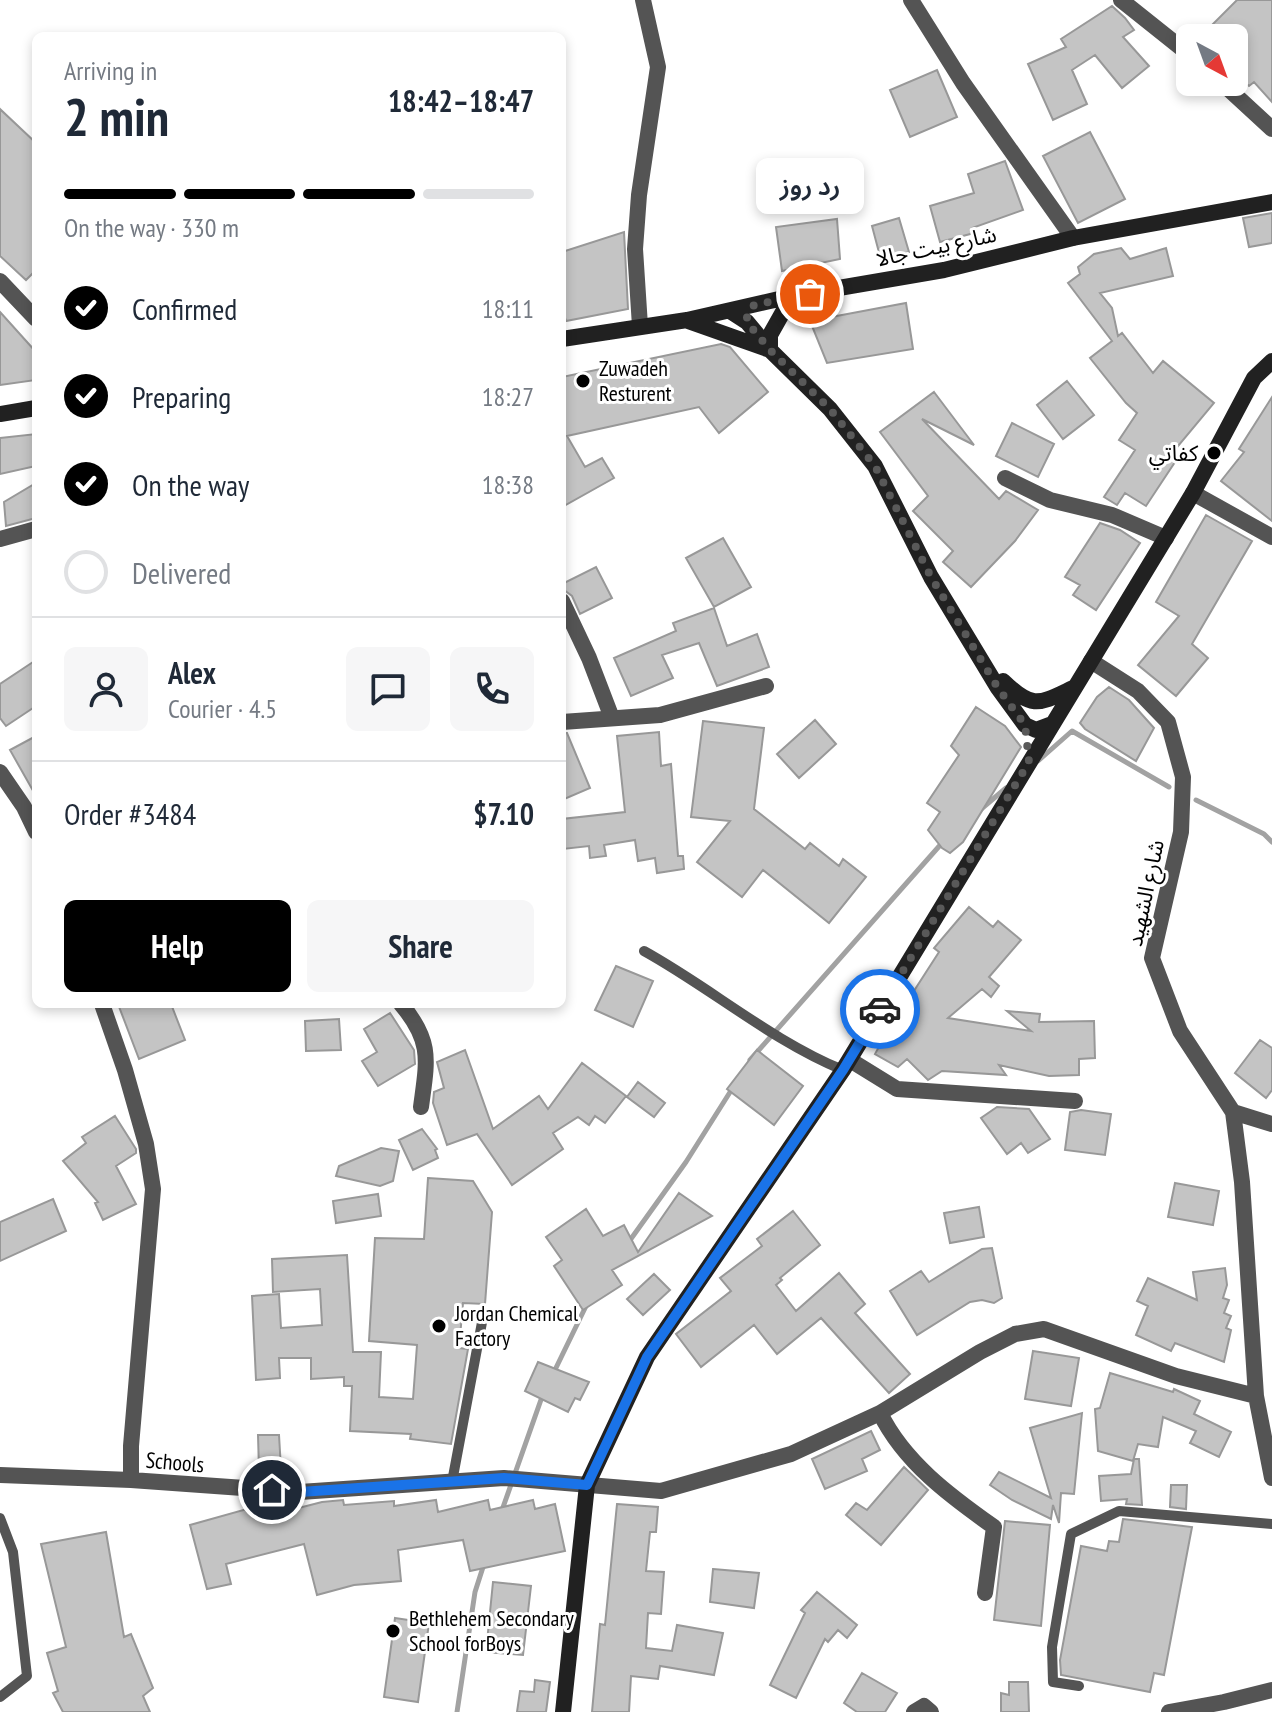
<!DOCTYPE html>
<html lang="en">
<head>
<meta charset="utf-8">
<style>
	:root { --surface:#fff; --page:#f6f6f7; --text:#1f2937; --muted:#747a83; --line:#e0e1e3; --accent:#000 }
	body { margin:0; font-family:"PT Sans Narrow","Noto Sans Arabic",sans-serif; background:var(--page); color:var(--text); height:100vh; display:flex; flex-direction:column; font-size:30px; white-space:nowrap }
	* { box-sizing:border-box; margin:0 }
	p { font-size:26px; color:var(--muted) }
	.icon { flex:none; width:44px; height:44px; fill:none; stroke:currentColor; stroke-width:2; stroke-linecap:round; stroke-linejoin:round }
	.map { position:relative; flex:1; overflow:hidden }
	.side { position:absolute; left:32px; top:32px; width:534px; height:976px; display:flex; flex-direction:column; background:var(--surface); border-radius:12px; box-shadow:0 4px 12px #0003 }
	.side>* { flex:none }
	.needle { width:52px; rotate:139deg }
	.buttons { position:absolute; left:1176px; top:24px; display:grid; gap:16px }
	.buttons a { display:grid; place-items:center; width:72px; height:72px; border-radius:12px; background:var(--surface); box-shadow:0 4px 12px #0003; font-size:40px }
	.pin { position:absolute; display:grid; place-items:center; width:68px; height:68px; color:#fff; margin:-34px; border:4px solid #fff; border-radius:50%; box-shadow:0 2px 8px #0007 }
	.courier { position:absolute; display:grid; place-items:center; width:80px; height:80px; margin:-40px; border:6px solid #1a73e8; border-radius:50%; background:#fff; color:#222; box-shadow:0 2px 10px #0007 }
	.bubble { position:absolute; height:56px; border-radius:12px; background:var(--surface); box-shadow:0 4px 12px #0003; font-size:26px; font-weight:600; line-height:56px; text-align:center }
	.headline em { font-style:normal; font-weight:600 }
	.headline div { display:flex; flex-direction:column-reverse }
	.headline { display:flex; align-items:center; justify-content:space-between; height:136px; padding:0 32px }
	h1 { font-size:52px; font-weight:600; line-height:60px }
	.bar { display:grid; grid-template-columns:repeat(4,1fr); gap:12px 8px; align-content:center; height:96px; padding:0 32px }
	.bar i { height:10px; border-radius:6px; background:var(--line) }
	.bar .active { background:var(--accent) }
	.bar p { grid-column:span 4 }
	.line { display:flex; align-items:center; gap:20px; padding:0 32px; border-top:2px solid var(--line) }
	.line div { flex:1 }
	.round { display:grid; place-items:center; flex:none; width:84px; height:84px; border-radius:12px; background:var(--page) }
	ol { padding:0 32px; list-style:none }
	li { display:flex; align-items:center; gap:24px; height:88px }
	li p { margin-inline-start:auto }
	li .icon { padding:8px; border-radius:50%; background:var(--accent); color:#fff; stroke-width:4 }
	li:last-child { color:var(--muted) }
	li i { width:44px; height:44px; border:4px solid var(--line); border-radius:50% }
	.button { display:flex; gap:16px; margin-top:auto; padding:16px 32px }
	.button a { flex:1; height:92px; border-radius:12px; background:var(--accent); color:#fff; font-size:32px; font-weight:600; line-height:92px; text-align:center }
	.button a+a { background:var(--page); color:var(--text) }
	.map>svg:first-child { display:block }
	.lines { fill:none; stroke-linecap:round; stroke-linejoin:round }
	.stream { stroke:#a2a2a2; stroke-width:5 }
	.building { fill:#c4c4c4; stroke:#989898; stroke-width:2 }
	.lane { stroke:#545454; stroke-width:10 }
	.street { stroke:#545454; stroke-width:16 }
	.secondary { stroke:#212121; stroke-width:16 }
	.done { stroke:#595959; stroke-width:8; stroke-dasharray:0 14.4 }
	.route { stroke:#1a73e8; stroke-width:10 }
	.poi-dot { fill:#000; stroke:#fff; stroke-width:3 }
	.labels { text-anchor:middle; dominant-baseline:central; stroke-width:6; stroke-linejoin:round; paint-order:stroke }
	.street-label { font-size:22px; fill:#000; stroke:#fff }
	.poi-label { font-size:22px; fill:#000; stroke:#fff; text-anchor:start }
</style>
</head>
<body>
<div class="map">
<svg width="1272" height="1712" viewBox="0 0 1272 1712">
	<rect width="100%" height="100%" fill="#fff"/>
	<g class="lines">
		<path class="stream" d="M1038 761 1072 731 1169 787
			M1196 800 1264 834 1272 842
			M980 810 1006 788
			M750 1060 942 843
			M628 1243 686 1162 732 1089
			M553 1374 587 1304
			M501 1513 543 1394
			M457 1712 475 1592 484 1564"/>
	</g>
	<path class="building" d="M1237 0H1272V102L1254 82 1249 86 1234 72V38H1199Z
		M1112 6 1125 18 1134 30 1123 37 1149 66 1122 88 1095 55 1072 70 1087 104 1053 120 1028 64 1066 47 1061 39Z
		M937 70 957 117 910 137 890 90Z
		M0 109 36 143V270L26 280 0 256Z
		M1090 132 1125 199 1078 223 1043 156Z
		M1005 161 1023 210 972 228 974 233 940 242 930 206 974 193 968 174Z
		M1272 213V243L1249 247 1243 218Z
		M899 218 909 252 881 260 872 226Z
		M837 219 840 259 782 271 776 227Z
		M624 232 628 309 566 321 562 308V252Z
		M1121 248 1130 259 1166 248 1173 276 1100 293 1112 308 1118 336 1122 333 1153 373 1163 361 1214 403 1173 452 1179 456 1146 506 1125 493 1117 505 1104 497 1135 450 1119 440 1137 413 1126 403 1090 358 1112 341 1068 283 1080 274 1078 267 1094 254Z
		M906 303 913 349 827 363 810 321Z
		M0 312 36 352V380L0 385Z
		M721 344 730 347 768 392 719 433 699 407 567 436 585 467 602 458 614 478 562 507V377Z
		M1067 381 1094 415 1063 439 1037 405Z
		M934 392 974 445 922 419 999 499 1006 491 1038 510 1015 541 971 587 943 562 953 551 913 511 928 496 880 432Z
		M1272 397V521L1221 481 1244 452 1239 449Z
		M1012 423 1054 444 1038 477 996 456Z
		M36 434V466L0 474V438Z
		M36 483V518L6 526 4 502Z
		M1206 515 1252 541 1192 644 1208 658 1176 696 1138 665 1179 616 1156 602Z
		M1100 523 1120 530 1140 543 1096 610 1073 595 1080 585 1065 577Z
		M723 538 751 587 714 607 686 558Z
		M596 567 612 598 580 614 572 596 564 590 562 584Z
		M714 608 727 646 757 634 769 667 717 686 699 643 662 655 673 678 631 696 614 658 676 631 673 623Z
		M36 660V706L6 726 0 718V684Z
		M1109 687 1129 700 1154 728 1136 761 1085 729 1080 723 1097 697Z
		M976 707 1005 726 1021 747 963 842 950 853 942 848 928 830 940 812 927 803 959 755 951 746Z
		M815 720 836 744 799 778 777 754Z
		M703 721 764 728 754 809 805 849 810 843 839 866 843 859 866 877 829 923 763 870 742 897 697 862 730 821 691 817Z
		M659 732 661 766 671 764 678 856H683L684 869 657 873 655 858 638 861 635 840 604 845 606 856 590 858 589 846 563 849 562 819 625 812 617 736Z
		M562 733H567L590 788 562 800Z
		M36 736V796L10 750Z
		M969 907 993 927 998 921 1021 940 989 977 999 986 991 997 982 989 948 1018 1031 1031 1007 1011 1040 1014 1039 1022 1094 1021 1095 1058 1079 1059V1075L1049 1076 999 1065 1006 1075 942 1071 928 1080 907 1059 898 1067 875 1054 903 1003 910 997 939 952 934 948Z
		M616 966 653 981 633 1027 595 1010Z
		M118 1004H171L185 1040 139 1059Z
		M390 1013 414 1050 415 1064 378 1086 362 1061 377 1052 364 1029Z
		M339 1019 341 1050 306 1051 305 1021Z
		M1260 1040 1272 1048V1090L1266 1098 1235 1073Z
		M465 1050 493 1129 539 1096 548 1109 582 1063 626 1096 605 1123 595 1116 589 1125 578 1117 553 1133 563 1149 512 1185 477 1134 447 1145 433 1103 434 1092 444 1088 437 1062Z
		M757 1050 803 1086 774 1125 727 1089Z
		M638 1082 665 1103 654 1117 627 1097Z
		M997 1107 1029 1109 1050 1139 1028 1153 1021 1143 1007 1154 981 1118Z
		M1081 1110 1111 1114 1105 1155 1065 1150 1070 1112Z
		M115 1116 136 1149V1153L116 1166 136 1204 103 1220 95 1203 98 1202 63 1161 86 1143 82 1137Z
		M422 1129 437 1149 435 1150 438 1158 413 1170 399 1140Z
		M381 1148 399 1151 393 1181 380 1186 336 1176 339 1166Z
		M428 1178 473 1181 492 1212 485 1304 463 1303 459 1348 468 1349 451 1444 410 1439 411 1434 350 1431 352 1386H344V1377L311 1379V1358H279L280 1378 256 1380 252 1296 279 1294 281 1328 322 1325 320 1289 273 1292 272 1259 347 1255 353 1352H381L379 1397 413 1399 417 1345 369 1341 375 1238 424 1239Z
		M1175 1183 1219 1191 1213 1225 1168 1217Z
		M679 1193 712 1216 612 1270 622 1285 583 1310 554 1266 562 1260 546 1237 586 1209 603 1236 624 1225 638 1252Z
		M378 1194 381 1216 336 1223 333 1201Z
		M53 1199 66 1231 0 1261V1222Z
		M979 1207 984 1237 950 1243 944 1213Z
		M793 1211 820 1245 780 1278 782 1280 776 1285 796 1311 839 1273 865 1304 855 1313 910 1374 889 1393 821 1318 777 1354 754 1325 701 1367 676 1334 731 1291 720 1278 762 1246 757 1239Z
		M992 1248 1002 1298 994 1303 982 1300 970 1302 917 1335 890 1291 921 1271 929 1282 982 1249Z
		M1225 1268 1227 1285 1223 1298 1229 1300 1224 1313 1231 1316 1226 1328 1231 1330 1224 1362 1175 1343 1171 1351 1136 1335 1148 1306 1137 1301 1148 1278 1197 1300 1193 1272Z
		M654 1274 670 1290 643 1315 627 1299Z
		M1033 1351 1079 1358 1071 1406 1025 1399Z
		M538 1362 589 1382 580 1400 575 1398 568 1412 525 1391Z
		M1110 1373 1173 1392 1174 1389 1200 1401 1194 1414 1231 1432 1219 1457 1190 1443 1196 1431 1163 1417 1158 1447 1138 1444 1133 1461 1098 1451 1095 1409 1100 1408Z
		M1082 1413 1074 1494 1061 1493 1059 1523 1053 1505 1051 1519 1012 1500 990 1485 999 1472 1051 1498 1030 1428Z
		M871 1431 880 1450 862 1459 867 1471 825 1489 812 1459Z
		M258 1435H279L281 1469 259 1470Z
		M1134 1459H1139L1142 1505 1126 1504 1127 1499 1101 1501 1099 1476 1131 1474Z
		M904 1467 928 1490 881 1545 846 1515 856 1503 867 1510Z
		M1171 1485H1187L1186 1509 1170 1507Z
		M343 1500 344 1505 394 1501V1506L436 1500 438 1512 488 1500 490 1510 533 1500 535 1509 555 1504 565 1551 470 1571 463 1540 398 1550 401 1581 354 1585 317 1595 304 1544 226 1564 231 1584 207 1589 190 1525 276 1501 281 1502 283 1512 322 1502Z
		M617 1504 658 1507 656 1532H650L646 1571 664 1572 661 1614 648 1613 646 1648 672 1651 677 1625 723 1633 714 1675 660 1666 658 1679 631 1676 629 1712H592L600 1624 605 1625Z
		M1123 1519 1192 1527 1164 1675 1154 1673 1150 1692 1061 1675 1060 1660 1081 1546 1107 1551 1109 1541 1119 1542Z
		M1005 1521 1050 1525 1041 1626 994 1620Z
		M106 1532 124 1637 131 1634 153 1688 143 1696 150 1712H63L53 1693 58 1691 47 1653 66 1647 41 1544Z
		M713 1569 759 1573 754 1608 710 1602Z
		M493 1582 531 1586 523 1655 486 1652Z
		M817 1592 857 1625 847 1638 838 1630 828 1642 825 1639 796 1698 770 1685 805 1613 801 1610Z
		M395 1618 429 1623 418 1702 384 1697Z
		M862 1673 897 1693 885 1712H857L844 1703Z
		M535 1680 550 1682 546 1712H517L520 1691 534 1692Z
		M1009 1682H1028L1029 1712H1001V1693L1009 1695Z"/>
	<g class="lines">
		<path class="lane" d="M644 951C711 988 772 1041 843 1070
			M452 1482 483 1317
			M0 1518 13 1552 27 1676 0 1697
			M1079 1686 1053 1682 1052 1647 1071 1534 1119 1511 1272 1524"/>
		<path class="street" d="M911 0 963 83 1073 238
			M1121 0 1190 55
			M1221 82 1272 129
			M0 281 36 319
			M640 326 635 249 639 195 658 67 643 0
			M1005 478 1050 500 1112 515 1166 538
			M1193 493 1272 537
			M0 539 36 529
			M562 601 589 658 612 718
			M1091 661 1138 691 1168 722 1183 777 1181 832 1152 958 1180 1031 1233 1112 1272 1124
			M562 722 660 715 766 686
			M0 772 24 807 36 832
			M102 1004 125 1070 146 1144 153 1189 131 1446V1480
			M401 1004C433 1042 427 1061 421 1107
			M850 1060 897 1089 1075 1101
			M1233 1112 1242 1182 1256 1396 1272 1478
			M880 1413C904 1462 950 1496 994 1527L985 1593
			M0 1475 131 1480 300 1492 504 1478 661 1491 791 1454 880 1413 980 1352 1015 1334 1044 1329 1176 1376 1256 1396
			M914 1712 924 1706 931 1712
			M1169 1712 1224 1702 1272 1690"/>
		<path class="secondary" d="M730 311 747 322 770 350 830 409 875 466 931 577 998 688 1025 725 1036 730 1052 724
			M688 321 770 350V335L792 296
			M562 339 687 320 792 296 944 270 1073 238 1272 202
			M0 414 36 408
			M1003 681C1033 710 1039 704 1073 688
			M563 1712 587 1485 647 1357 843 1070 1193 493 1254 378 1272 361"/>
	</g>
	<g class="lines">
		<path class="done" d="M810 294 754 305 747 314V322L770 350 830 409 875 466 931 577 998 688 1025 725 1029 762 880 1009"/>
		<path class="route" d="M272 1490 300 1492 504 1478 587 1485 647 1357 843 1070 880 1009"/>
	</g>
	<g class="poi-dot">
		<circle cx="583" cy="381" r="8"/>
		<circle cx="1214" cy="453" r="8"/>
		<circle cx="439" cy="1326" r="8"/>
		<circle cx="393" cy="1631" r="8"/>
	</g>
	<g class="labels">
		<g class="street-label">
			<text transform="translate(936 246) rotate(-12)">شارع بيت جالا</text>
			<text transform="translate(1145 893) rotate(-78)">شارع الشهيد</text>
			<text transform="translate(175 1462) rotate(5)">Schools</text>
		</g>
		<g class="poi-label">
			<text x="599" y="368">Zuwadeh<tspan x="599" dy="25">Resturent</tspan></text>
			<text x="1198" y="453" text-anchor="end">كفاتي</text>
			<text x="455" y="1313">Jordan Chemical<tspan x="455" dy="25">Factory</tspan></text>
			<text x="409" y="1618">Bethlehem Secondary<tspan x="409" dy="25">School forBoys</tspan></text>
		</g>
	</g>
</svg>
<div class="buttons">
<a><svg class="needle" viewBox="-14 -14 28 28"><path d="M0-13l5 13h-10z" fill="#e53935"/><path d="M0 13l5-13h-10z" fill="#747a83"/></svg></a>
</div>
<div class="pin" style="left:810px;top:294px;background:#ea580c"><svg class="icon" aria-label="bag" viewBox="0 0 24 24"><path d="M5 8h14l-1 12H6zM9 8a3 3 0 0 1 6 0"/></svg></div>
<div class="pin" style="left:272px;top:1490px;background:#1f2937"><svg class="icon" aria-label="home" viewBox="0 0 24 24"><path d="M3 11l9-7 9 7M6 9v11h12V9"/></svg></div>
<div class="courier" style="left:880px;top:1009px"><svg class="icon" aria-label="car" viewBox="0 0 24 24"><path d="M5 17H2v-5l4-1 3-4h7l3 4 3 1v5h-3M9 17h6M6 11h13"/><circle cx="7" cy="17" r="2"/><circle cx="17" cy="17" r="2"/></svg></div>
<div class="bubble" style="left:756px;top:158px;width:108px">رد روز</div>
<section class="side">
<div class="headline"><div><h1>2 min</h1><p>Arriving in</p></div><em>18:42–18:47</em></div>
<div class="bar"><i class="active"></i><i class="active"></i><i class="active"></i><i></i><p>On the way · 330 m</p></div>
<ol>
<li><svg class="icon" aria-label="check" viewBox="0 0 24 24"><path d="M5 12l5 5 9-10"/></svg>Confirmed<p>18:11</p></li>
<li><svg class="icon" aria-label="check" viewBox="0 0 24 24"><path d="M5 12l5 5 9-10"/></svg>Preparing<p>18:27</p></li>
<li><svg class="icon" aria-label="check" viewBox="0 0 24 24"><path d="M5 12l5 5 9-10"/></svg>On the way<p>18:38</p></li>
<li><i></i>Delivered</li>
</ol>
<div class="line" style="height:144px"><a class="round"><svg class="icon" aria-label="person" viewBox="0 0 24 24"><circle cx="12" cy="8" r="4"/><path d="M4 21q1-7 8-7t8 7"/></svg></a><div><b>Alex</b><p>Courier · 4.5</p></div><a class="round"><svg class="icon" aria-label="chat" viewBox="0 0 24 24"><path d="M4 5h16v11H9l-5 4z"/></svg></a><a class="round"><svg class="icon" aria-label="phone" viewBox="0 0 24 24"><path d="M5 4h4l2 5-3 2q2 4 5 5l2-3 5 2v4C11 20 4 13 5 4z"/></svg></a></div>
<div class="line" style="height:104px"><div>Order #3484</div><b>$7.10</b></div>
<div class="button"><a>Help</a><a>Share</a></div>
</section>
</div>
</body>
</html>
